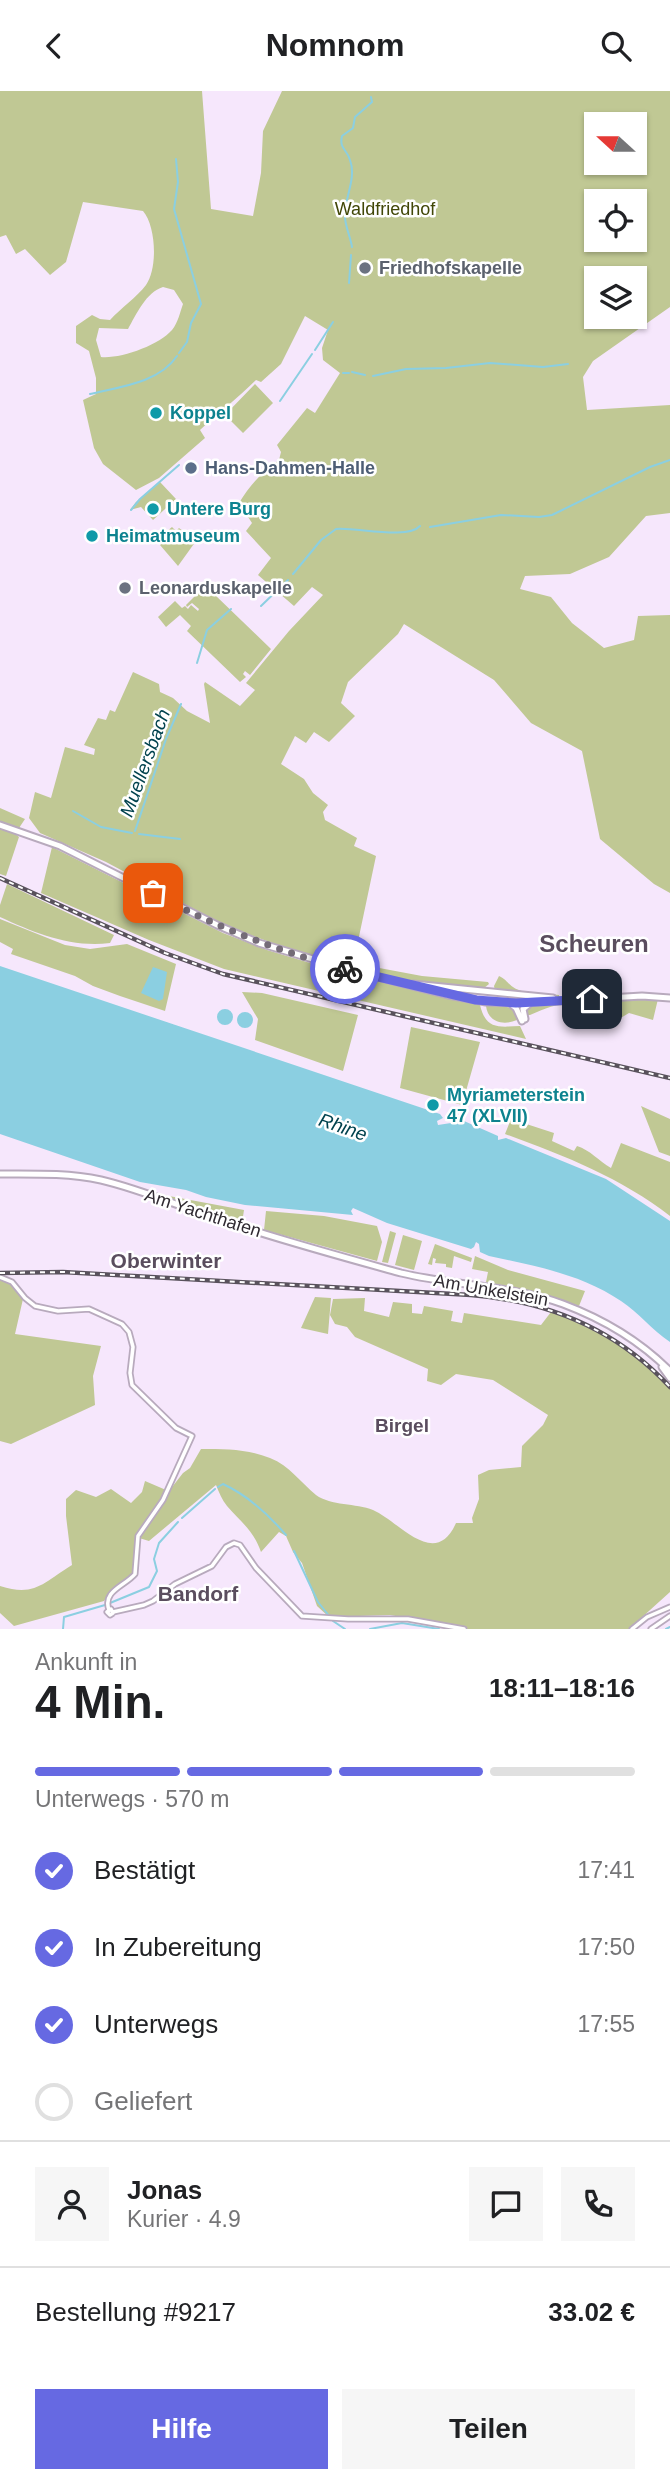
<!DOCTYPE html>
<html lang="de">
<head>
<meta charset="utf-8">
<style>
	:root { --surface:#fff; --page:#f6f6f6; --text:#202124; --muted:#757577; --line:#e0e0e0; --accent:#6669e2 }
	body { margin:0; font-family:Arial,sans-serif; background:var(--page); color:var(--text); height:100vh; display:flex; flex-direction:column; font-size:26px; white-space:nowrap }
	* { box-sizing:border-box; margin:0 }
	p { font-size:23px; color:var(--muted) }
	.icon { flex:none; width:38px; height:38px; fill:none; stroke:currentColor; stroke-width:2; stroke-linecap:round; stroke-linejoin:round }
	.map { position:relative; height:1538px; overflow:hidden }
	.panel { display:flex; flex-direction:column; background:var(--surface); flex:1 }
	.panel>* { flex:none }
	.needle { width:46px; rotate:291deg }
	.fabs { position:absolute; left:584px; top:21px; display:grid; gap:14px }
	.fabs a { display:grid; place-items:center; width:63px; height:63px; border-radius:0px; background:var(--surface); box-shadow:0 2px 5px #0004; font-size:35px }
	.pin { position:absolute; display:grid; place-items:center; width:60px; height:60px; color:#fff; margin:-30px; border-radius:14px; box-shadow:0 4px 10px #0006 }
	.courier { position:absolute; display:grid; place-items:center; width:70px; height:70px; margin:-35px; border:5px solid #6669e2; border-radius:50%; background:#fff; color:#222; box-shadow:0 2px 9px #0007 }
	.summary em { font-style:normal; font-weight:800 }
	.summary div { display:flex; flex-direction:column-reverse }
	.summary { display:flex; align-items:center; justify-content:space-between; height:119px; padding:0 35px }
	h1 { font-size:46px; font-weight:800; line-height:52px }
	.bar { display:grid; grid-template-columns:repeat(4,1fr); gap:10px 7px; align-content:center; height:84px; padding:0 35px }
	.bar i { height:9px; border-radius:5px; background:var(--line) }
	.bar .current { background:var(--accent) }
	.bar p { grid-column:span 4 }
	.line { display:flex; align-items:center; gap:18px; padding:0 35px; border-top:2px solid var(--line) }
	.line div { flex:1 }
	.round { display:grid; place-items:center; flex:none; width:74px; height:74px; border-radius:0px; background:var(--page) }
	ol { padding:0 35px; list-style:none }
	li { display:flex; align-items:center; gap:21px; height:77px }
	li p { margin-inline-start:auto }
	li .icon { padding:7px; border-radius:50%; background:var(--accent); color:#fff; stroke-width:4 }
	li:last-child { color:var(--muted) }
	li i { width:38px; height:38px; border:4px solid var(--line); border-radius:50% }
	.primary-button { display:flex; gap:14px; margin-top:auto; padding:14px 35px }
	.primary-button a { flex:1; height:80px; border-radius:0px; background:var(--accent); color:#fff; font-size:28px; font-weight:800; line-height:80px; text-align:center }
	.primary-button a+a { background:var(--page); color:var(--text) }
	header { display:flex; justify-content:space-between; align-items:center; height:91px; padding:0 35px; background:var(--surface); font-size:32px; font-weight:800 }
	.map>svg:first-child { display:block }
	.green { fill:#c0c894; fill-rule:evenodd }
	.water { fill:#8bcfe1 }
	.lines { fill:none; stroke-linecap:round; stroke-linejoin:round }
	.stream { stroke:#8bcfe1; stroke-width:2 }
	.minor-casing { stroke:#b8aabd; stroke-width:7 }
	.major-casing { stroke:#b8aabd; stroke-width:9 }
	.minor { stroke:#fff; stroke-width:3.5 }
	.major { stroke:#fff; stroke-width:5 }
	.rail-casing { stroke:#59525c; stroke-width:4.5 }
	.rail { stroke:#fff; stroke-width:2; stroke-dasharray:5; stroke-linecap:butt }
	.done { stroke:#756c78; stroke-width:7; stroke-dasharray:0 12.6 }
	.route { stroke:#6669e2; stroke-width:9 }
	.worship-dot { fill:#6b7280; stroke:#fff; stroke-width:2.5 }
	.culture-dot { fill:#0f9aa8; stroke:#fff; stroke-width:2.5 }
	.service-dot { fill:#5c6f8a; stroke:#fff; stroke-width:2.5 }
	.labels { text-anchor:middle; dominant-baseline:central; stroke-width:5; stroke-linejoin:round; paint-order:stroke }
	.park-label { font-size:18px; fill:#414707; stroke:#fff }
	.worship-label { font-size:18px; font-weight:bold; fill:#5b616d; stroke:#fff; text-anchor:start }
	.culture-label { font-size:18px; font-weight:bold; fill:#0d838f; stroke:#fff; text-anchor:start }
	.service-label { font-size:18px; font-weight:bold; fill:#4e5e75; stroke:#fff; text-anchor:start }
	.street-label { font-size:18px; fill:#2f2a31; stroke:#fff }
	.water-label { font-size:19px; font-style:italic; fill:#01424e; stroke:#fff }
	.neighbourhood-label { font-size:19px; font-weight:bold; fill:#5a4d5e; stroke:#fff }
	.quarter-label { font-size:21px; font-weight:bold; fill:#5a4d5e; stroke:#fff }
	.district-label { font-size:24px; font-weight:bold; fill:#5a4d5e; stroke:#fff }
</style>
</head>
<body>
<header><svg class="icon" aria-label="back" viewBox="0 0 24 24"><path d="M15 5l-7 7 7 7"/></svg>Nomnom<svg class="icon" aria-label="search" viewBox="0 0 24 24"><circle cx="10" cy="10" r="6"/><path d="M15 15l6 6"/></svg></header>
<div class="map">
<svg width="670" height="1538" viewBox="0 0 670 1538">
	<rect width="100%" height="100%" fill="#f6e7fc"/>
	<path class="green" d="M0 0H202L211 118 253 125 261 82 263 40 282 0H670V216L593 270 583 286 587 319 670 314V422L646 425 609 466 570 483 525 485 520 498 551 506 572 532 604 557 634 549 638 525 670 524V492V802L654 793 600 748 582 660 531 632 494 589 404 533 398 543 348 591 341 612 355 625 329 651 314 641 306 652 295 645 281 673 304 688 313 702 328 714 323 721 325 729 357 747 354 755 376 765 353 874 374 876 422 885 488 891 489 893 484 897C441 900 393 890 352 877V874L302 863 226 835 106 771 40 742 29 727 35 701 51 707 65 656 94 664 95 658 84 654 98 627 106 629 110 619 115 621 133 581 159 593 160 601 173 607 187 620 210 632 204 593 205 591 240 615 255 599 246 592 289 540 323 504 312 496 294 515 258 484 271 467 246 440 252 432 239 412C250 394 262 381 279 369L281 361 277 354 307 317 315 322 340 282 323 269 322 257 328 239 305 225 281 273 261 291 256 289C238 307 218 322 200 339L205 347 159 387 136 399 103 373 94 357 83 309 96 303V287L89 260 76 252V235L92 224 100 228 110 229C121 217 137 206 146 194 158 177 156 135 143 120L83 111 66 171 50 184 25 158 16 163 6 144 0 146ZM597 33H635V72H597ZM597 110H635V149H597ZM597 187H635V226H597ZM163 196 174 199 183 213C180 221 178 232 172 239 159 254 121 268 101 266L96 249 99 237 128 238C136 224 146 201 163 196Z
		M255 293 273 312 243 342 225 324Z
		M160 391 176 408 153 429 141 416 130 419 136 411Z
		M172 436 176 440 179 437 196 450 178 475 160 454 164 451 160 446Z
		M205 495 212 504 214 503 271 558 250 584 245 580 243 583 246 586 240 591 187 540 191 535 180 524 166 536 158 526 175 510 182 517 185 515 188 518 191 514 198 520 199 518 192 512 187 516 186 514Z
		M0 717 25 728 19 737 0 732Z
		M0 737 13 741 19 746 6 785 0 783Z
		M52 756 223 842 267 859 320 875 480 914C486 939 499 936 520 935L526 948 224 878 149 849 41 802Z
		M7 793 114 844 110 852C71 857 35 842 0 826V814Z
		M0 828 65 854 90 858 127 853 176 873 165 920 120 905 93 895 75 885 11 863 13 858 0 851Z
		M499 885C506 888 507 892 513 896 524 904 546 903 559 904V906L495 900 494 895Z
		M242 901 262 902 358 924 343 980 255 949 258 928Z
		M658 908 653 929 629 922 614 931 611 910Z
		M605 910 607 924H604V927C566 915 571 906 530 924H527L525 919C537 909 588 910 605 910ZM603 912 605 920 602 925 578 915Z
		M486 915C500 915 515 912 517 929 503 935 488 931 486 915Z
		M411 936 480 951 462 1014 400 997Z
		M641 1015 670 1028V1065L659 1061Z
		M511 1028 554 1042 552 1050 574 1060 577 1055C590 1059 599 1070 611 1077L621 1052 670 1071V1125C621 1087 563 1064 505 1043Z
		M169 1105 244 1119 242 1132 168 1108Z
		M266 1120 324 1125 377 1135 382 1151 377 1170 264 1139Z
		M390 1140 396 1142 388 1172 382 1171Z
		M403 1144 422 1150 414 1179 395 1174Z
		M435 1153 472 1167 471 1171 454 1165 452 1177 446 1176V1173L435 1172 436 1168 433 1167 432 1174 428 1173Z
		M475 1165 508 1179 585 1200 579 1215 542 1202 486 1191 488 1181 472 1178Z
		M0 1189 10 1192 23 1208 15 1243 101 1255 93 1285 95 1314 11 1353 0 1350Z
		M315 1206 331 1207 328 1243 301 1237Z
		M365 1207 364 1220 389 1226 393 1211 412 1213V1222L422 1223 424 1215 453 1220 451 1230 462 1232 464 1222 541 1234 551 1221C598 1238 636 1261 670 1298V1501L629 1538H468L390 1524 329 1526 317 1515 302 1472 293 1461 286 1445 279 1441 261 1461C254 1440 240 1430 227 1415 222 1409 219 1401 216 1394L149 1450 139 1447 169 1400 183 1382 190 1377 201 1358C226 1358 247 1358 270 1367 290 1375 300 1391 316 1404 331 1415 356 1412 373 1419 400 1431 435 1479 456 1432H473L472 1427 479 1408 478 1384 489 1379 521 1376 522 1355 543 1334 548 1324 493 1289 456 1283 441 1294 427 1290 428 1278 355 1246 347 1236 335 1233 330 1224 333 1208Z
		M145 1390 166 1399C158 1415 143 1429 136 1446 132 1457 139 1469 135 1479 130 1493 112 1497 104 1510L14 1535 0 1522V1495C35 1506 43 1492 72 1474L66 1425V1408L76 1399 96 1406 111 1398 131 1412 142 1401Z"/>
	<path class="water" d="M0 875 440 1023 443 1027 437 1030 438 1034 464 1030 498 1045V1049L506 1047 606 1088 670 1130V1251C652 1239 639 1222 621 1210 581 1183 535 1175 489 1165L480 1161 479 1153 476 1151 474 1156 471 1158 387 1132 353 1117 351 1120 353 1124 245 1114 206 1106 186 1099 140 1091 0 1043Z
		M153 876 167 881 163 908 159 910 141 902Z
		M217 926a8 8 0 1 1 16 0a8 8 0 1 1-16 0Z
		M237 929a8 8 0 1 1 16 0a8 8 0 1 1-16 0Z"/>
	<g class="lines">
		<path class="stream" d="M176 68 178 91 174 118 201 213 191 232 187 251 179 262
			M352 156C350 143 343 132 345 119 347 103 356 85 350 69 347 58 339 58 342 45L353 37 355 26 372 11 371 6
			M349 192 351 164
			M315 259 333 231
			M352 281 365 284
			M343 282H349
			M373 285 406 278 446 277 490 272 543 276 568 273
			M90 303C119 296 159 292 177 265
			M280 310 312 263
			M131 419 140 408 179 374
			M430 436 501 424 539 426 552 424 650 376 670 369
			M293 483 321 449 336 438C356 436 407 449 420 435
			M261 515 288 489
			M197 572 207 539 231 518
			M73 720 101 736 132 742
			M135 740 166 648 181 613
			M139 743 180 748
			M218 1396 223 1393C249 1405 268 1423 286 1444
			M182 1427 215 1398
			M294 1460 318 1511 330 1526
			M110 1512 149 1496 157 1480 154 1468 159 1452 178 1431
			M333 1530 345 1538
			M63 1538 64 1526 105 1514
			M370 1538 402 1532 439 1538
			M666 1538 670 1536"/>
		<g class="minor-casing">
			<path id="minor" d="M0 1186 12 1191 25 1207 35 1215 58 1220 89 1218 122 1233 129 1241 133 1256 130 1282 132 1294 176 1337 192 1345 163 1409 138 1445 135 1483C125 1495 102 1500 109 1519
				M111 1518 113 1522 110 1524 107 1521Z
				M113 1521 144 1514 153 1510 175 1493 212 1475 226 1456 234 1452 240 1454 256 1477 302 1525 348 1528H408L464 1538
				M632 1538 647 1526 670 1516
				M651 1538 670 1525"/>
		</g>
		<g class="major-casing">
			<path id="major" d="M0 734 60 755 217 834 259 852 353 880 448 904 486 911 524 912 642 905 670 907
				M413 893 553 907
				M511 913 516 917 522 930
				M525 928 523 918 529 913
				M0 1083C34 1083 68 1082 101 1089 144 1099 185 1118 227 1131 284 1150 343 1166 401 1182 454 1195 511 1194 563 1213 603 1228 640 1250 670 1280
				M662 1276 670 1287"/>
		</g>
		<use href="#minor" class="minor"/>
		<use href="#major" class="major"/>
		<g class="rail-casing">
			<path id="rail" d="M0 787 165 862 223 883 670 987
				M0 1182 63 1181 471 1204C548 1210 617 1239 670 1296"/>
		</g>
		<use href="#rail" class="rail"/>
	</g>
	<g class="lines">
		<path class="done" d="M153 802C214 835 277 860 345 878"/>
		<path class="route" d="M345 878 476 909 516 912 592 908"/>
	</g>
	<g class="worship-dot">
		<circle cx="365" cy="177" r="7"/>
		<circle cx="125" cy="497" r="7"/>
	</g>
	<g class="culture-dot">
		<circle cx="156" cy="322" r="7"/>
		<circle cx="153" cy="418" r="7"/>
		<circle cx="92" cy="445" r="7"/>
		<circle cx="433" cy="1014" r="7"/>
	</g>
	<circle class="service-dot" cx="191" cy="377" r="7"/>
	<g class="labels">
		<g class="park-label">
			<text x="385" y="118">Waldfriedhof</text>
		</g>
		<g class="worship-label">
			<text x="379" y="177">Friedhofskapelle</text>
			<text x="139" y="497">Leonarduskapelle</text>
		</g>
		<g class="culture-label">
			<text x="170" y="322">Koppel</text>
			<text x="167" y="418">Untere Burg</text>
			<text x="106" y="445">Heimatmuseum</text>
			<text x="447" y="1004">Myriameterstein<tspan x="447" dy="21">47 (XLVII)</tspan></text>
		</g>
		<g class="service-label">
			<text x="205" y="377">Hans-Dahmen-Halle</text>
		</g>
		<g class="street-label">
			<text transform="translate(203 1122) rotate(18)">Am Yachthafen</text>
			<text transform="translate(491 1199) rotate(10)">Am Unkelstein</text>
		</g>
		<g class="water-label">
			<text transform="translate(145 672) rotate(-70)">Muellersbach</text>
			<text transform="translate(343 1036) rotate(19)">Rhine</text>
		</g>
		<g class="neighbourhood-label">
			<text x="402" y="1334">Birgel</text>
		</g>
		<g class="quarter-label">
			<text x="166" y="1169">Oberwinter</text>
			<text x="198" y="1502">Bandorf</text>
		</g>
		<g class="district-label">
			<text x="594" y="852">Scheuren</text>
		</g>
	</g>
</svg>
<div class="fabs">
<a><svg class="needle" viewBox="-14 -14 28 28"><path d="M0-13l5 13h-10z" fill="#e53935"/><path d="M0 13l5-13h-10z" fill="#757577"/></svg></a>
<a><svg class="icon" aria-label="locate" viewBox="0 0 24 24"><circle cx="12" cy="12" r="6"/><path d="M12 2v4M12 18v4M2 12h4M18 12h4"/></svg></a>
<a><svg class="icon" aria-label="layers" viewBox="0 0 24 24"><path d="M12 4l9 5-9 5-9-5zM3 14l9 5 9-5"/></svg></a>
</div>
<div class="pin" style="left:153px;top:802px;background:#ea580c"><svg class="icon" aria-label="bag" viewBox="0 0 24 24"><path d="M5 8h14l-1 12H6zM9 8a3 3 0 0 1 6 0"/></svg></div>
<div class="pin" style="left:592px;top:908px;background:#1f2937"><svg class="icon" aria-label="home" viewBox="0 0 24 24"><path d="M3 11l9-7 9 7M6 9v11h12V9"/></svg></div>
<div class="courier" style="left:345px;top:878px"><svg class="icon" aria-label="bike" viewBox="0 0 24 24"><circle cx="6" cy="16" r="4"/><circle cx="18" cy="16" r="4"/><path d="M6 16l4-8h5l3 8M10 8l3 8H6M13 5h3"/></svg></div>
</div>
<section class="panel">
<div class="summary"><div><h1>4 Min.</h1><p>Ankunft in</p></div><em>18:11–18:16</em></div>
<div class="bar"><i class="current"></i><i class="current"></i><i class="current"></i><i></i><p>Unterwegs · 570 m</p></div>
<ol>
<li><svg class="icon" aria-label="check" viewBox="0 0 24 24"><path d="M5 12l5 5 9-10"/></svg>Bestätigt<p>17:41</p></li>
<li><svg class="icon" aria-label="check" viewBox="0 0 24 24"><path d="M5 12l5 5 9-10"/></svg>In Zubereitung<p>17:50</p></li>
<li><svg class="icon" aria-label="check" viewBox="0 0 24 24"><path d="M5 12l5 5 9-10"/></svg>Unterwegs<p>17:55</p></li>
<li><i></i>Geliefert</li>
</ol>
<div class="line" style="height:126px"><a class="round"><svg class="icon" aria-label="person" viewBox="0 0 24 24"><circle cx="12" cy="8" r="4"/><path d="M4 21q1-7 8-7t8 7"/></svg></a><div><b>Jonas</b><p>Kurier · 4.9</p></div><a class="round"><svg class="icon" aria-label="chat" viewBox="0 0 24 24"><path d="M4 5h16v11H9l-5 4z"/></svg></a><a class="round"><svg class="icon" aria-label="phone" viewBox="0 0 24 24"><path d="M5 4h4l2 5-3 2q2 4 5 5l2-3 5 2v4C11 20 4 13 5 4z"/></svg></a></div>
<div class="line" style="height:91px"><div>Bestellung #9217</div><b>33.02 €</b></div>
<div class="primary-button"><a>Hilfe</a><a>Teilen</a></div>
</section>
</body>
</html>
